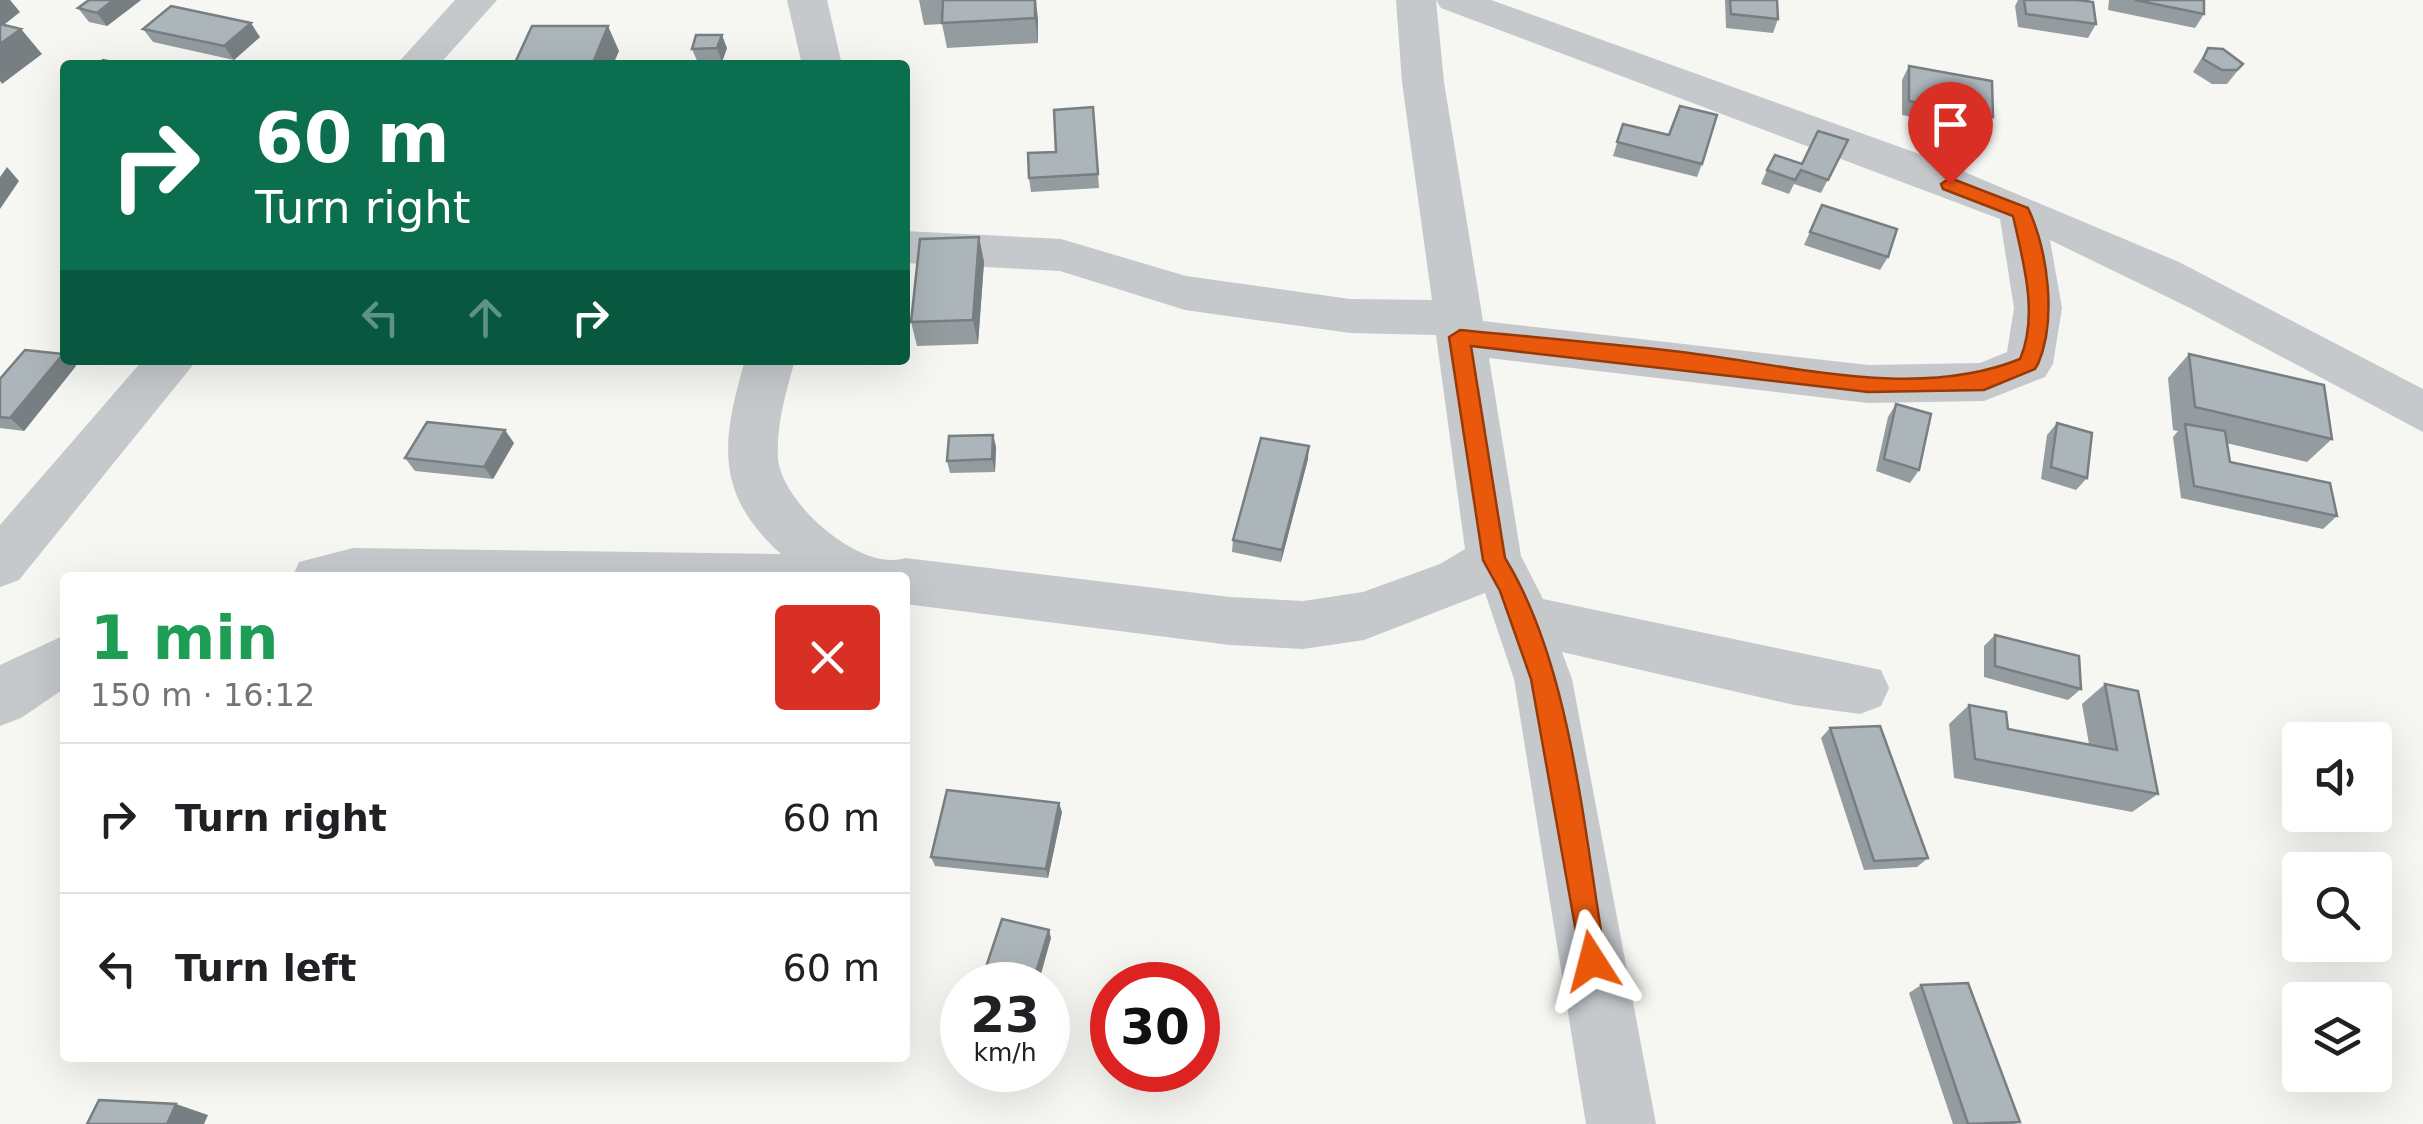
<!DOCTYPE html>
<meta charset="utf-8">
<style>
:root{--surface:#fff;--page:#f6f6f6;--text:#202124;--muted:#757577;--line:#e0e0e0}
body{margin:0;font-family:"DejaVu Sans",sans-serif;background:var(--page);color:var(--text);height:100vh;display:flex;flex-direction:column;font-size:38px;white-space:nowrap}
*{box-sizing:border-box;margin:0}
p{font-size:32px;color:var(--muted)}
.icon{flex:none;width:55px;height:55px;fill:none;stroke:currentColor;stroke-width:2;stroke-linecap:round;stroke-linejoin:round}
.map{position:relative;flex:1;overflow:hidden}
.sheet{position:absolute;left:60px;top:572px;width:850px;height:490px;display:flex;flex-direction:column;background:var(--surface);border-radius:10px;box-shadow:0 10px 40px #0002}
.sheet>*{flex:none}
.hud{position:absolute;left:60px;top:60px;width:850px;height:305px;border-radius:10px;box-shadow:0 10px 40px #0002;background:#0b6e4f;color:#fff;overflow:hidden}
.tools{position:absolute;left:2282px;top:722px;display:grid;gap:20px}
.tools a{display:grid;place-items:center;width:110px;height:110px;border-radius:10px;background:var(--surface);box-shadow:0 10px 40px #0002;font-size:50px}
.speed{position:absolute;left:940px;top:962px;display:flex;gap:20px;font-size:50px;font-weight:700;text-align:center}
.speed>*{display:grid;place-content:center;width:130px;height:130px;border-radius:50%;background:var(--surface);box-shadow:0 10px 40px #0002;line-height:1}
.speed small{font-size:25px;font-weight:400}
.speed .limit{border:15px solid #d22;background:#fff;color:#111}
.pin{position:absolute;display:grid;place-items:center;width:85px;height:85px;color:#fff;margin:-102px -42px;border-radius:50% 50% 50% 0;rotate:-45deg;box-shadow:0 0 10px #0007}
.pin .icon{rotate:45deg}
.me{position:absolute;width:110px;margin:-55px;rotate:351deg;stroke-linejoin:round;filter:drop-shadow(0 0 8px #0008)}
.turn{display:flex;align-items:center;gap:35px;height:210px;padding:0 30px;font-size:45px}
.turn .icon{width:130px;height:130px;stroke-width:2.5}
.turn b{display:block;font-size:70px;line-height:85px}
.lanes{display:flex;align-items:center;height:95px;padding:0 30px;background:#0003;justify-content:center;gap:50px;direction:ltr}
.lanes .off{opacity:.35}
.round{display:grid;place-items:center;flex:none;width:105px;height:105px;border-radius:10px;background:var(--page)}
.summary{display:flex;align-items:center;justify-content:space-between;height:170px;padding:0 30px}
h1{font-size:60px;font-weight:700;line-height:75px;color:#1e9e55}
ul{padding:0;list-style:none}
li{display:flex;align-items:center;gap:30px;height:150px;padding:0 30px;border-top:2px solid var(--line)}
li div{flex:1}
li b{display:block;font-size:38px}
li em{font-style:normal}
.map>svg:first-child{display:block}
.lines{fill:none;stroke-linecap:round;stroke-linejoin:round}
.street{fill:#c5c9cc;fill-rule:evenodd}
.wall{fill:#949ca0}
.shaded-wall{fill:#787f82}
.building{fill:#acb5ba;stroke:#787f82;stroke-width:2.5}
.route{fill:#ea580c;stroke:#983908;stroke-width:2.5}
</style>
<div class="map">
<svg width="2423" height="1124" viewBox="0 0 2423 1124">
<rect width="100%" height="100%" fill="#f6f6f2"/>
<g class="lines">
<g class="street">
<polygon points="455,0 497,0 439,65 396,65"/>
<polygon points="787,0 827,0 842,65 802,65"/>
<path d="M1396,0H1491L1936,160L2179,262L2423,389V432L2190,308L2050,240L2062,308L2053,364L2045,377L1984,401L1868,403L1489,358L1521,556L1543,599L1881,670L1889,688L1881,706L1860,714L1794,705L1562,652L1572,679L1656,1124H1586L1514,679L1485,593L1364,640L1303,649L1230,645L905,604V578H292L299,562L353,548L781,554C713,493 722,440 745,360H795C786,392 776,425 778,459C782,504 862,573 905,558L1230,597L1303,601L1363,592L1440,564L1465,549L1436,335L1350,333L1185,310L1060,271L905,263V231L1061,239L1186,276L1350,299L1432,300L1402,82ZM1436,0L1441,8L2000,219L2014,308L2007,352L1980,363L1868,365L1483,321L1444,82Z"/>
<polygon points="143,360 197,360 19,580 0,587 0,525"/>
<polygon points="65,635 65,688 21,718 0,726 0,665"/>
</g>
</g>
<g class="wall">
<polygon points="89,0 141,0 107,26 89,22 78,8"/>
<polygon points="919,0 1036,0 1038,19 1038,43 947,48 942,24 924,25"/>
<polygon points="1725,0 1777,0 1778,19 1773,33 1726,28"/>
<polygon points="2018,0 2089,0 2088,2 2096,24 2088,38 2018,27 2015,6"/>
<polygon points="2109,0 2204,0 2204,14 2195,28 2108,10"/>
<polygon points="143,29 260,37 234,60 153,42"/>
<polygon points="727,48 722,62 698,63 692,49"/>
<polygon points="2208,48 2243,64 2227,84 2212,84 2193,72"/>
<polygon points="1909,66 1993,117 1985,131 1902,115 1902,80"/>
<polygon points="1093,107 1099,188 1031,192 1029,178 1056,152"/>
<polygon points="1623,124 1669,135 1702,164 1697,177 1613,156"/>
<polygon points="1848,140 1821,193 1794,184 1789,194 1761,184 1767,170 1802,164"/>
<polygon points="1822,205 1888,257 1880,270 1804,245"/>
<polygon points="979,237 984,262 978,344 917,346 911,322"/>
<polygon points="2189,354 2332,439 2307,462 2226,443 2230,462 2337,516 2323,529 2181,498 2173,437 2178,431 2173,430 2168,378"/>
<polygon points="65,356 76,366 24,431 0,428 0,379"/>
<polygon points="1896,404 1919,470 1910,483 1876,471 1888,417"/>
<polygon points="2057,423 2087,478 2076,490 2041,479 2047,435"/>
<polygon points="993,435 996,447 995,472 950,473 947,461"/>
<polygon points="514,443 493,479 415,471 405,458"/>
<polygon points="1308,459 1281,562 1232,552 1233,540"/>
<polygon points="1995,635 2081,689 2068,700 1984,677 1984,646"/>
<polygon points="2105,684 2158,794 2132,812 1954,778 1949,724 1969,705 2008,729 2089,744 2082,704"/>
<polygon points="1830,728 1928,858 1917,867 1864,870 1821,738"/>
<polygon points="1062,812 1048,878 935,866 931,857"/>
<polygon points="1921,985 2020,1122 2014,1124 1953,1124 1909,993"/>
</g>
<g class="shaded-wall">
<polygon points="0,0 10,0 20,12 0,28"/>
<polygon points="113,0 141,0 107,26 97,13"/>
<polygon points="1035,0 1038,19 1038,43 1035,18"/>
<polygon points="251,23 260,37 234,60 224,46"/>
<polygon points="608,26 619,51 613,65 592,65"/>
<polygon points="21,29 42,54 2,84 0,81 0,44"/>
<polygon points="722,35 727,48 722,62 717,48"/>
<polygon points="7,167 19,181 0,209 0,177"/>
<polygon points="979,237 984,262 978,344 973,320"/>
<polygon points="63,354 65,356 65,360 70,360 76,366 24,431 10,418"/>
<polygon points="505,430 514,443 493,479 484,467"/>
<polygon points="993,435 996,447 995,472 992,459"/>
<polygon points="1309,446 1308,459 1281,562 1282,550"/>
<polygon points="1059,803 1062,812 1048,878 1046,869"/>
<polygon points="1049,930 1051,938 1038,985 1032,985"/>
<polygon points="176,1104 208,1115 204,1124 167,1124"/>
</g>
<g class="building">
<polygon points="89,0 113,0 97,13 78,8"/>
<polygon points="943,0 1035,0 1035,18 942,23"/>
<polygon points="1730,0 1777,0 1778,19 1731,14"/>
<polygon points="2024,0 2077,0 2093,2 2096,24 2026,14"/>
<polygon points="2135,0 2204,0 2204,14"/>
<polygon points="171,6 251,23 224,46 143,29"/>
<polygon points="0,24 21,29 0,44"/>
<polygon points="532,26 608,26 592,65 514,65"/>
<polygon points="696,35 722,35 717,48 692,49"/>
<polygon points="2208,48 2223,49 2243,64 2237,70 2222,70 2203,59"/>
<polygon points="103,60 125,65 98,65"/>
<polygon points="1909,66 1992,81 1993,117 1909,101"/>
<polygon points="1680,106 1717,115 1702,164 1617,142 1623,124 1669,135"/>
<polygon points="1093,107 1098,174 1029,178 1028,153 1056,152 1054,110"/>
<polygon points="1818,131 1848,140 1828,180 1801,170 1795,180 1767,170 1775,155 1802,164"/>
<polygon points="1822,205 1897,229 1888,257 1810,232"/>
<polygon points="979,237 973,320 911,322 920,239"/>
<polygon points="25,350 63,354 10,418 0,417 0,379"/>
<polygon points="2189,354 2324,385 2332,439 2195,407"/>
<polygon points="1896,404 1931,414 1919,470 1884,459"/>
<polygon points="427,422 505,430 484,467 405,458"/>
<polygon points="2057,423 2092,433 2087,478 2051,467"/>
<polygon points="2185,424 2225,431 2230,462 2330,483 2337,516 2194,486"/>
<polygon points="993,435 992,459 947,461 949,436"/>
<polygon points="1261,438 1309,446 1282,550 1233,540"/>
<polygon points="1995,635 2079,656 2081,689 1995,666"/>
<polygon points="2105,684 2138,691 2158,794 1975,759 1969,705 2006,712 2008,729 2117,750"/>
<polygon points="1880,726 1928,858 1874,861 1830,728"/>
<polygon points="947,790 1059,803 1046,869 931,857"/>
<polygon points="1002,919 1049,930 1032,985 980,985"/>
<polygon points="1968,983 2020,1122 1968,1124 1921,985"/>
<polygon points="99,1100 176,1104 167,1124 87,1124"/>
</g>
<path class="route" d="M1950,178L2028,208C2048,251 2057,320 2038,364L2035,369L1984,390L1868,392L1471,346L1505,558C1572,667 1584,835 1606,961L1602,971L1592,975L1583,971L1531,679L1500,591L1483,560L1449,337L1460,330C1531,337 1602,343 1673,351C1783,363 1914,402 2020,359C2039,315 2023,261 2013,216L1943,189L1941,184Z"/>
</svg>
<div class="tools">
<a><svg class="icon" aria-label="sound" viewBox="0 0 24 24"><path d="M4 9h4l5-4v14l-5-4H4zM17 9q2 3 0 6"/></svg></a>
<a><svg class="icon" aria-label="search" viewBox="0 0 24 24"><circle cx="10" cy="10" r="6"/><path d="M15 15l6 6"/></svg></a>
<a><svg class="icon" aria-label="layers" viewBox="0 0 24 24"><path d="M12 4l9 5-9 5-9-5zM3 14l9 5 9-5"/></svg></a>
</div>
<div class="speed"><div>23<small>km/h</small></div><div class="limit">30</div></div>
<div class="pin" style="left:1950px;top:184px;background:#d93025"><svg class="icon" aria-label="arrive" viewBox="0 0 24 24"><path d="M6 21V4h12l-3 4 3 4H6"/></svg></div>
<svg class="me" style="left:1592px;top:961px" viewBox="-20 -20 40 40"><path d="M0-17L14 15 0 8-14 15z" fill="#ea580c" stroke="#fff" stroke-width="4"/></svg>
<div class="hud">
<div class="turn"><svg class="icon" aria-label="right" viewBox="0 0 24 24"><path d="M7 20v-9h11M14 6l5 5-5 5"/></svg><div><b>60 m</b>Turn right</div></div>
<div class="lanes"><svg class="icon off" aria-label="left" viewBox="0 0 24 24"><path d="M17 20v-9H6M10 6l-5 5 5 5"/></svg><svg class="icon off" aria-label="ahead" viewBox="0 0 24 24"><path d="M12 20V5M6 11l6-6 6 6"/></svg><svg class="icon" aria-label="right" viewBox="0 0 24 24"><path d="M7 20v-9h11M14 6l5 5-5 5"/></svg></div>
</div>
<section class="sheet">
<div class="summary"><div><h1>1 min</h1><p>150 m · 16:12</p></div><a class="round" style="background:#d93025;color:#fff"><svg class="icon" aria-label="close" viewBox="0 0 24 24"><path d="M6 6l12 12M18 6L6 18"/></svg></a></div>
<ul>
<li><svg class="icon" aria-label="right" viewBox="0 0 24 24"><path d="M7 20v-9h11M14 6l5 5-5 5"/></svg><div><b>Turn right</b></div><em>60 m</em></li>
<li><svg class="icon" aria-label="left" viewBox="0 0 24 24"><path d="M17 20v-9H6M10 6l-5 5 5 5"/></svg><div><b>Turn left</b></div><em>60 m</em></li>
</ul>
</section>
</div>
